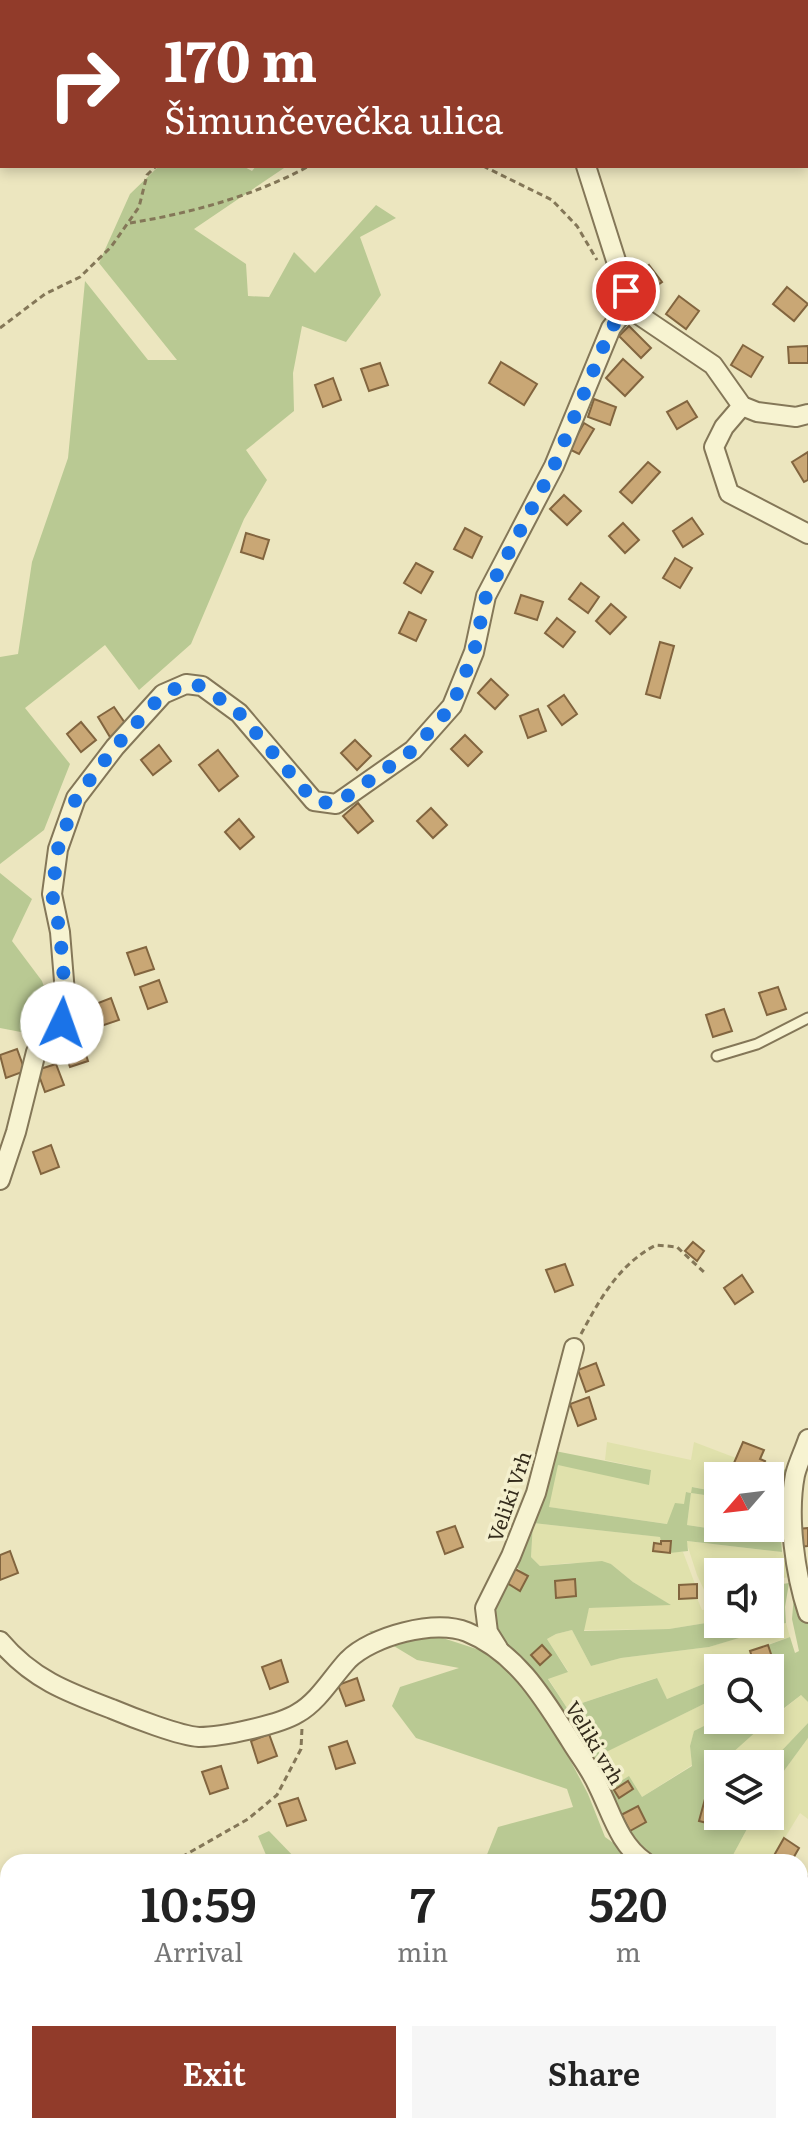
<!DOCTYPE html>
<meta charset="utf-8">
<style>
:root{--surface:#fff;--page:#f6f6f6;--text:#222;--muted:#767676;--accent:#913b2a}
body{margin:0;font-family:Literata,serif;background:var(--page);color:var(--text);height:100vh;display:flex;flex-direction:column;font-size:30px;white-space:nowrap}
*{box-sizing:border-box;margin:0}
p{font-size:26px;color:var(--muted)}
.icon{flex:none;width:44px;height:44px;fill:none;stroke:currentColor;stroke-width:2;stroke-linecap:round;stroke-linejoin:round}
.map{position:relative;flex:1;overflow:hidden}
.drawer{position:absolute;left:0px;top:1854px;width:808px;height:280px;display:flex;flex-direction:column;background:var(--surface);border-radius:24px 24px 0 0;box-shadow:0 4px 12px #0003}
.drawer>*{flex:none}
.top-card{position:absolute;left:0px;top:0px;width:808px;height:168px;box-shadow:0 4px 12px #0003;background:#913b2a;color:#fff;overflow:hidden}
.needle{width:52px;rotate:242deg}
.fabs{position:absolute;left:704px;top:1462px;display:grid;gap:16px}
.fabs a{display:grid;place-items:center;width:80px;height:80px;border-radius:0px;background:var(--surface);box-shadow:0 4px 12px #0003;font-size:40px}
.pin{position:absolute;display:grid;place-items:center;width:68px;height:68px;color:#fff;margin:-34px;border:4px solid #fff;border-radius:50%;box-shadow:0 2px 8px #0007}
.me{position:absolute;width:88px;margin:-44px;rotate:3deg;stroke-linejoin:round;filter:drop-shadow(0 0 6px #0008)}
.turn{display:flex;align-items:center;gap:28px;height:168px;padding:0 32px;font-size:36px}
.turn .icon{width:104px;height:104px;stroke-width:2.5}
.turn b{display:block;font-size:56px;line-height:68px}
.eta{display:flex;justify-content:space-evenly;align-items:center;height:136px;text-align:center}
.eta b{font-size:48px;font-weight:600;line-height:56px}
.button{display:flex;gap:16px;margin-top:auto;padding:16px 32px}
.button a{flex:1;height:92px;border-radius:0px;background:var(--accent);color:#fff;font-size:32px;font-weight:600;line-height:92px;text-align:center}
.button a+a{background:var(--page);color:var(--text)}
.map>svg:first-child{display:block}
.farmland{fill:#e0e1ac}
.green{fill:#b9c993}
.building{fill:#c9a775;stroke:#82653f;stroke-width:2}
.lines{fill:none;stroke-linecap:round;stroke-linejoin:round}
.lane-casing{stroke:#847758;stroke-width:13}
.street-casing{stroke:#847758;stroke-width:22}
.path{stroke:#847758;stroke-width:3;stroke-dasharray:6 4;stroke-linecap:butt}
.lane{stroke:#f7f3d1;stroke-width:9}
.street{stroke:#f7f3d1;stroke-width:18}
.route{stroke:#1a73e8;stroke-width:14;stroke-dasharray:0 25.2}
.labels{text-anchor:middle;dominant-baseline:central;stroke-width:7;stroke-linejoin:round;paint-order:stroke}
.street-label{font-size:20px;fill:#342c1c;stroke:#f4f0ce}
</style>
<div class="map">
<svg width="808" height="2134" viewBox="0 0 808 2134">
<rect width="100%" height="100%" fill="#ece6bf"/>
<g class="farmland">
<polygon points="607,1442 691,1460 694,1442 736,1458 735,1463 740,1466 737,1476 718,1476 718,1492 693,1487 691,1493 718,1497 718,1528 770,1528 770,1506 774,1507 775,1520 779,1521 781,1539 687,1525 691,1493 687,1492 685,1505 668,1524 548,1507 557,1465 651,1470 605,1460"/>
<polygon points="533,1523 661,1537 661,1544 654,1543 654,1551 683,1552 695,1584 679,1585 679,1598 697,1598 702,1610 718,1608 718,1621 669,1629 583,1630 589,1608 669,1604 633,1582 611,1564 570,1563 540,1566 531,1557"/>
<polygon points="686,1541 782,1552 790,1577 770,1580 770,1572 718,1572 718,1601 712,1600 707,1596 697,1575"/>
<polygon points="786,1623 790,1637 750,1651 754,1663 741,1668 718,1668 718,1678 667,1699 656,1678 567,1708 548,1678 568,1671 547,1639 556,1634 572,1630 591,1666 621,1658 709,1647"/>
<polygon points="801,1695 808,1702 808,1723 769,1764 728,1764 731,1754 743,1742"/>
<polygon points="718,1697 718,1719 694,1732 690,1746 692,1765 642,1797 616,1785 595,1757"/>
<polygon points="808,1738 808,1819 800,1813 770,1862 746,1862 733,1855 754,1816 770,1816 770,1790"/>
</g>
<g class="green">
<polygon points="159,166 243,166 252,171 256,166 287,166 194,229 246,264 248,296 269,297 294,252 315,273 376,205 396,218 360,237 381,295 346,342 302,326 293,373 294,411 246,450 267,480 244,519 191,644 139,690 105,645 25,708 70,764 44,830 0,864 0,657 18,654 32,562 68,458 85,281 148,360 177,360 99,263 130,194"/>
<polygon points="0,873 32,899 12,941 42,981 48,998 26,1033 0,1028"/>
<path d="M555,1451L651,1470L649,1485L558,1465L549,1507L667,1524L675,1503L684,1504L686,1492L691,1493L692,1487L718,1492V1497L691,1493L687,1525L781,1539L782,1552L687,1541L688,1551L670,1553V1541H661L660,1537L533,1523L531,1557L540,1566L602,1561L611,1564L633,1582L671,1605L589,1608L584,1631L669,1629L718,1621V1624H764L766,1630L709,1647L621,1658L591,1666L572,1630L556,1634L547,1639L568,1672L548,1679L567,1708L657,1678L667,1699L718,1678V1697L596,1757L616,1784L629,1776L642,1797L692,1766L690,1746L694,1731L718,1719L769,1720L731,1754L727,1764H718L717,1802L705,1799L699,1821L711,1824L713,1815L725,1822L729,1816H754L733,1855L746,1862H651L626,1834L646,1822L638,1806L621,1815L617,1810L503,1646C493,1618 490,1610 507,1583L520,1591L528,1577L514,1565Z"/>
<polygon points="765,1461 788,1471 779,1521 775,1520 774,1507 770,1506 770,1476 737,1476 740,1466 760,1473"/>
<polygon points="795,1582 808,1621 808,1702 801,1695 770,1719 770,1691 775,1688 770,1680 770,1668 741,1668 772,1657 768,1645 790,1637 795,1653 799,1651 792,1619"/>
<polygon points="789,1583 785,1607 786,1623 777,1625 770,1608 770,1586"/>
<polygon points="415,1629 492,1654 522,1682 558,1737 588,1794 605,1837 640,1862 484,1862 498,1827 573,1807 567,1789 416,1738 392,1706 400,1687 459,1668 417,1660 369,1631"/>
<polygon points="808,1723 808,1738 770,1790 769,1764"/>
<polygon points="269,1831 299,1862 269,1862 258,1836"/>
<polygon points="800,1964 808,1964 808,2134 772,2134 755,2126 800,2126"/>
<polygon points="8,2012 8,2126 359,2126 370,2127 372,2134 0,2134 0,2014"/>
<polygon points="409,2126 747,2126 751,2134 413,2134"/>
</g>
<g class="building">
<polygon points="649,265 662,282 641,297 628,280"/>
<polygon points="787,287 808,304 794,321 773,304"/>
<polygon points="679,296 699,311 686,329 666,314"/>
<polygon points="629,326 651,348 641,358 619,336"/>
<polygon points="743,345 763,357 751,377 731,365"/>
<polygon points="808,346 808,363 789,363 788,347"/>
<polygon points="623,359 643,377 625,396 606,378"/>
<polygon points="501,362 537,384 524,405 489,383"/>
<polygon points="380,363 388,385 369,391 361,369"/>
<polygon points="333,378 341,400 323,407 315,385"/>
<polygon points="594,399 616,407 610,425 588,417"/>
<polygon points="687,401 697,417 677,429 667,412"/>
<polygon points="584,423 594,429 579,454 569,449"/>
<polygon points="808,452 808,480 804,482 792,462"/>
<polygon points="648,462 660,472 632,503 620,492"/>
<polygon points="564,495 581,511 567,525 550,509"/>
<polygon points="692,518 703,534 683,547 673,531"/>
<polygon points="623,523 639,540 625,553 609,536"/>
<polygon points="465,528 482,537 472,558 454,549"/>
<polygon points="246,533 269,540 263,559 241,552"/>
<polygon points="675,558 692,568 680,588 663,578"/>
<polygon points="416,563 433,572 421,593 404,583"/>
<polygon points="581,583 599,597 588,613 569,599"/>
<polygon points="521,595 543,602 537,620 515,613"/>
<polygon points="611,604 626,617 610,634 596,621"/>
<polygon points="409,612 426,620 416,641 399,633"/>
<polygon points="557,618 575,632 563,647 545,633"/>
<polygon points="660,642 674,646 660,698 646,694"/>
<polygon points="491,679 508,695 495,709 478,693"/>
<polygon points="564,695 577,714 562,725 548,706"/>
<polygon points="114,707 127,726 110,737 98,717"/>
<polygon points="538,709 546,731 528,738 520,716"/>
<polygon points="81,722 96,740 81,752 67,734"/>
<polygon points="465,735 482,752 468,766 451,749"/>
<polygon points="355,740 371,756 357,770 341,753"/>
<polygon points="159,745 171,761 153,775 141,760"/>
<polygon points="218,750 238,776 219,791 199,765"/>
<polygon points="358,803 373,821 358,833 343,816"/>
<polygon points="431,808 447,825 433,838 417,821"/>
<polygon points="239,819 254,837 240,849 225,832"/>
<polygon points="146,947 154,969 135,975 127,953"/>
<polygon points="159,980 167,1002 148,1009 140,987"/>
<polygon points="778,987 786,1009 767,1015 759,993"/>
<polygon points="111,998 119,1020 101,1026 93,1005"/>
<polygon points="724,1009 732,1031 713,1037 706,1015"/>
<polygon points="81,1039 88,1061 70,1067 62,1045"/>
<polygon points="17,1049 25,1071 6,1078 0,1055"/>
<polygon points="56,1064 64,1085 45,1092 37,1070"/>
<polygon points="51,1145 59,1167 41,1174 33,1152"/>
<polygon points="693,1242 704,1251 697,1261 685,1251"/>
<polygon points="565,1264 573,1285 555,1292 546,1270"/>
<polygon points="742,1275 753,1292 735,1304 724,1288"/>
<polygon points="596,1363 604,1385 586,1392 578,1370"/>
<polygon points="589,1397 596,1419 578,1426 570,1404"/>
<polygon points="743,1442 764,1450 760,1459 765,1461 760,1473 734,1463"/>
<polygon points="455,1526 463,1547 445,1554 437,1532"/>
<polygon points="808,1528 808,1546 800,1547 798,1529"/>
<polygon points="661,1541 671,1541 670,1553 653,1551 654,1543 661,1544"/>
<polygon points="10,1551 18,1573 0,1580 0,1555"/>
<polygon points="515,1569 528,1576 520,1591 507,1583"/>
<polygon points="575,1579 576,1596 556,1598 555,1581"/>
<polygon points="697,1584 697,1598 679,1599 679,1585"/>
<polygon points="542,1645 551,1655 540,1665 531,1655"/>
<polygon points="768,1645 772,1657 754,1663 750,1651"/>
<polygon points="281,1660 288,1682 270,1689 262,1667"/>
<polygon points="357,1678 364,1700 346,1706 338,1685"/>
<polygon points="269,1734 277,1756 258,1763 251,1741"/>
<polygon points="347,1741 355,1763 336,1769 329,1747"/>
<polygon points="221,1766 228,1788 210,1794 202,1772"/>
<polygon points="628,1781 633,1789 619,1798 614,1790"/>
<polygon points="298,1798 306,1820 287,1826 279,1804"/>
<polygon points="705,1799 717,1802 711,1824 699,1821"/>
<polygon points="638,1806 646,1822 630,1831 621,1815"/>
<polygon points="784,1838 799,1848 791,1862 776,1862 772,1859"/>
<polygon points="803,1874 808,1877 808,1886 803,1894 800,1892 800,1878"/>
</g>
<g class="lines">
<defs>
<polyline id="lane" points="717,1056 757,1044 808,1018"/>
<g id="street">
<polyline points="529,0 529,2"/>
<polyline points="775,0 778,2"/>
<polyline points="806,16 808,17"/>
<polyline points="586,166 632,311"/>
<polyline points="742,406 724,427 714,447 729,493 808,534"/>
<polyline points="0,1180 16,1132 36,1052 62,1023 65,993 60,932 52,894 58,849 76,798 115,747 163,694 186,684 202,686 239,713 314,801 336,804 413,750 452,706 474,652 486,596 554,466 611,328 622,314 632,311 639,315 713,365 742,406 757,412 796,417 808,414"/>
<path d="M808,1439C804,1451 798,1463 795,1475C787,1516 795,1574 808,1613"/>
<path d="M0,1641C32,1679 67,1692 112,1709C131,1717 180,1736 199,1737C221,1737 279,1725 298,1713C319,1701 332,1677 348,1660C372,1636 435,1619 467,1632C516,1652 543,1697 570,1740C579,1755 591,1770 598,1786C612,1814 619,1844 645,1862"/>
<polyline points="498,1648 488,1632 485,1608 511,1556 536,1493 574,1348"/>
<polyline points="800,1918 808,1920"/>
</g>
</defs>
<use href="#lane" class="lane-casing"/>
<use href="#street" class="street-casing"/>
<g class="path">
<polyline points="205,2 207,0"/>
<polyline points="483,166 552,200 577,226 597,260"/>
<path d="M130,223C191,213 254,196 309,166"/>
<polyline points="0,328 45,294 80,277 111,247 139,207 147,175 156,166"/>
<path d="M581,1334C600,1299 619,1264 656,1245L677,1247L706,1274"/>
<polyline points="173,1862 248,1819 277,1795 301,1749 302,1728"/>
<polyline points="0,1920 8,1917"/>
</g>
<use href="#lane" class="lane"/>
<use href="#street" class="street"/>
</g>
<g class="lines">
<polyline class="route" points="62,1023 65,993 60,932 52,894 58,849 76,798 115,747 163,694 186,684 202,686 239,713 314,801 336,804 413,750 452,706 474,652 486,596 554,466 611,328 622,314 632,311 626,291"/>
</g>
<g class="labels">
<g class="street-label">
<text transform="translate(508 1496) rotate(-71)">Veliki Vrh</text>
<text transform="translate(596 1742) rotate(59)">Veliki vrh</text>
</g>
</g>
</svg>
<div class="fabs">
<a><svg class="needle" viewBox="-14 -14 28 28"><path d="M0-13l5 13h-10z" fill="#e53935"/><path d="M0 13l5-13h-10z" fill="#767676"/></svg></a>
<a><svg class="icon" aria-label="sound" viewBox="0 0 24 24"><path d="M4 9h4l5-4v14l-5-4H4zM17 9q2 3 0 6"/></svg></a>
<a><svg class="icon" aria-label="search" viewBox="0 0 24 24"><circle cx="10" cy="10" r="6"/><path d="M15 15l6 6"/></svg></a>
<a><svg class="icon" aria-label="layers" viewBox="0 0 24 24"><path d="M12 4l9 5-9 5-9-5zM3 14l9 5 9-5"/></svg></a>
</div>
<div class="pin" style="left:626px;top:291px;background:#d93025"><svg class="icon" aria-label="arrive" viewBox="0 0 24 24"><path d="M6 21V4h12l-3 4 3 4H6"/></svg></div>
<svg class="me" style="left:62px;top:1023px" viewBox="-20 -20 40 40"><circle r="19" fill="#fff"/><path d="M0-13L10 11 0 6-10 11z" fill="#1a73e8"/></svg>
<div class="top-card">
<div class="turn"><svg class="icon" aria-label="right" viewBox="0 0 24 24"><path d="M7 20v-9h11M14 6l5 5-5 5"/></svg><div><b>170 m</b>Šimunčevečka ulica</div></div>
</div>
<section class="drawer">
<div class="eta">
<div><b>10:59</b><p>Arrival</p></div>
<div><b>7</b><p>min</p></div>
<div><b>520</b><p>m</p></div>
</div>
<div class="button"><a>Exit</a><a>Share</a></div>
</section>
</div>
